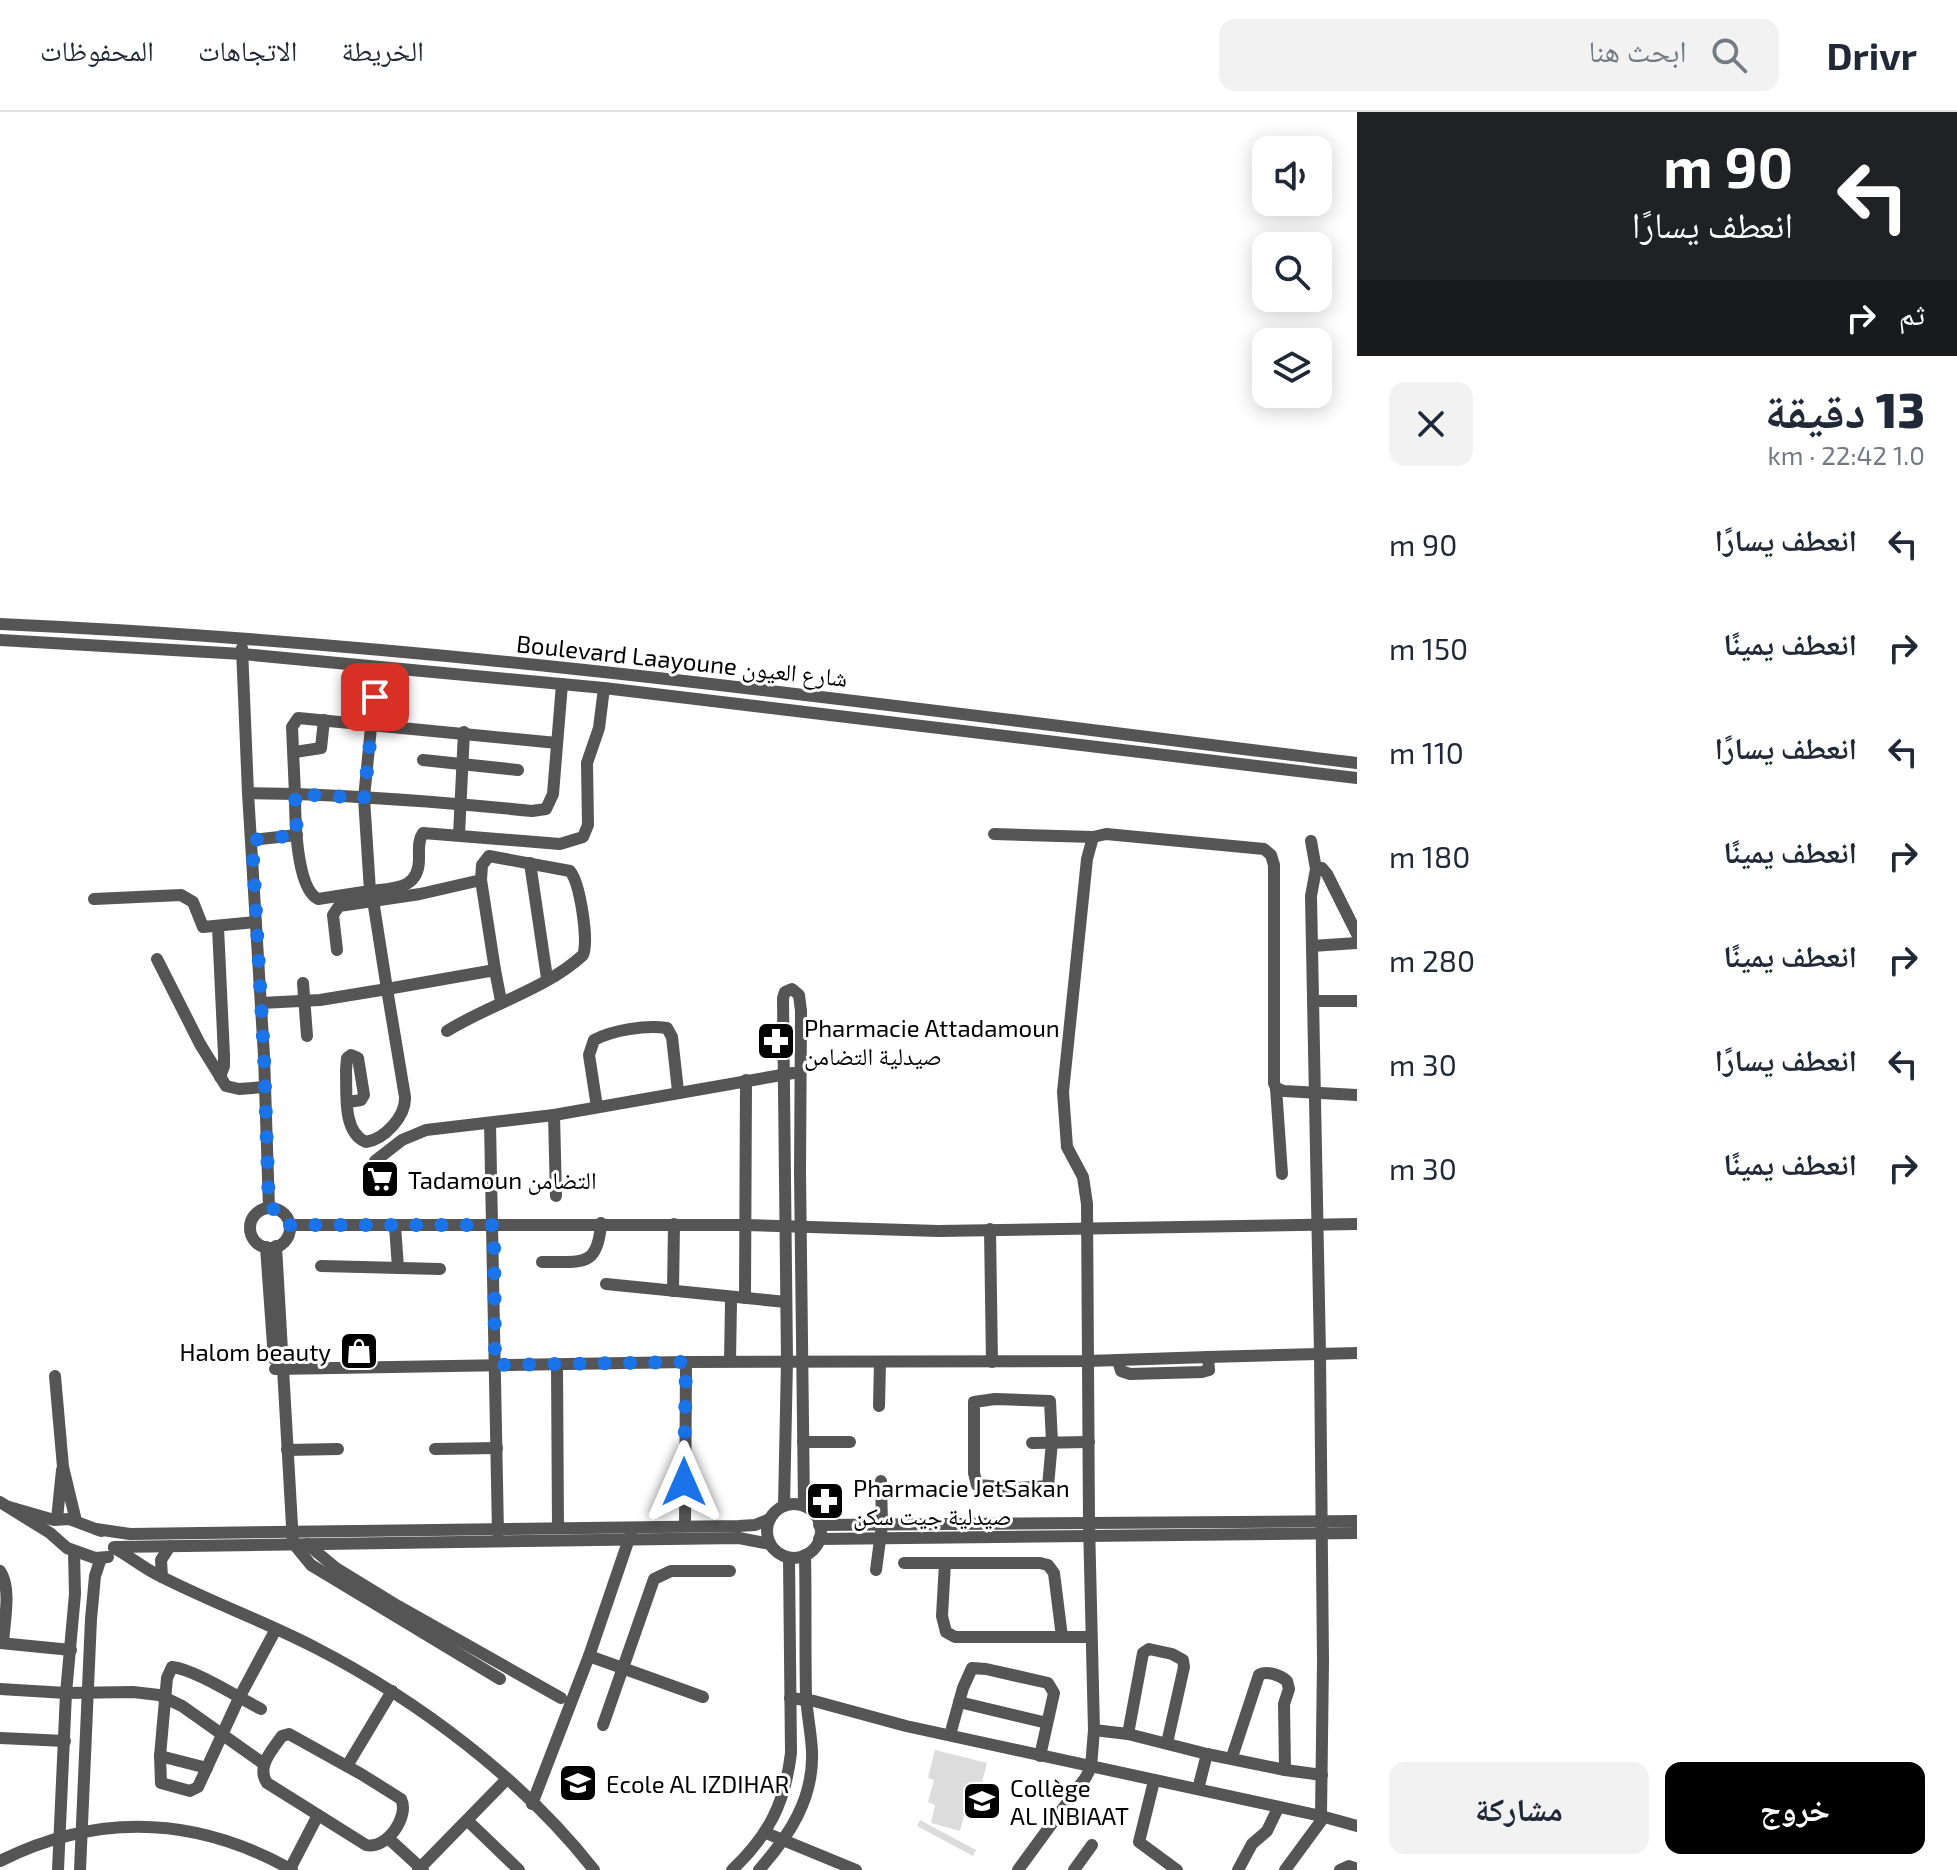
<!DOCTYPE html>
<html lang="ar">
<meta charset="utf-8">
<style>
:root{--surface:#fff;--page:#f2f2f3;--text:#1f2937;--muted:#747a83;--line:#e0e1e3;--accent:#000}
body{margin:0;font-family:"Exo 2","Noto Naskh Arabic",sans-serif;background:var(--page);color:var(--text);direction:rtl;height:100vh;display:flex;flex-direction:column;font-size:30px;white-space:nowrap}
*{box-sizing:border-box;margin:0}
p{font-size:26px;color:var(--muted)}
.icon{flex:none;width:44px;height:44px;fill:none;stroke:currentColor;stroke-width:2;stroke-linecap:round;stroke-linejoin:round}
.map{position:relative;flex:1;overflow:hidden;direction:ltr}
.side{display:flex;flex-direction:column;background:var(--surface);width:600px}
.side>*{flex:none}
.banner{background:#202124;color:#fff;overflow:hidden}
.controls{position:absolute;left:1252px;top:24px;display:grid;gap:16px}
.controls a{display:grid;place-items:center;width:80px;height:80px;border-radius:16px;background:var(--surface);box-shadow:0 4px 20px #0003;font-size:40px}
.pin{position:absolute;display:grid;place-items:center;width:68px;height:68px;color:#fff;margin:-34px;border-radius:16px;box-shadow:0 4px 12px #0006}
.me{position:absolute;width:88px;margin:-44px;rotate:0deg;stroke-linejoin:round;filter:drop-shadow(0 0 6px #0008)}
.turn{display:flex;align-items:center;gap:28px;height:168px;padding:0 32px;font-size:36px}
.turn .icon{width:104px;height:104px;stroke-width:2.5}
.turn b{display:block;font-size:56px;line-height:68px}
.then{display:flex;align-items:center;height:76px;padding:0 32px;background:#0003;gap:16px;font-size:30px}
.round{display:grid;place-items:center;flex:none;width:84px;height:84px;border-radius:16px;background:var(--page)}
.overview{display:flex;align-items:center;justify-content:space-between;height:136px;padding:0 32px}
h1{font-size:48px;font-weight:800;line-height:60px}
.primary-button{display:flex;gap:16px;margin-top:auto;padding:16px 32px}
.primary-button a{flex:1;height:92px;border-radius:16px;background:var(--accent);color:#fff;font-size:32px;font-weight:800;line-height:92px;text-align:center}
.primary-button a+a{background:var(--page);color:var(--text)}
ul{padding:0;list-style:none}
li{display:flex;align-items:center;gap:24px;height:104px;padding:0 32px}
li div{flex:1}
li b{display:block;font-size:30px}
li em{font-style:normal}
header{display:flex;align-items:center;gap:48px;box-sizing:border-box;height:112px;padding:0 40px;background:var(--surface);border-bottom:2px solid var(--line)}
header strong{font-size:38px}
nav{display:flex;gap:44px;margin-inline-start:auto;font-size:28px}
.search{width:560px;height:72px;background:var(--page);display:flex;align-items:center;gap:20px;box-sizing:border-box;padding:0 28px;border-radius:16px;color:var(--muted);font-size:30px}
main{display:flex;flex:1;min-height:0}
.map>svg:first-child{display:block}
.grass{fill:#dcdcdc}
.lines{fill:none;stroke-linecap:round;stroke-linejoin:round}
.minor{stroke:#555;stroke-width:12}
.route{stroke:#1a73e8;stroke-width:14;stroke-dasharray:0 25.2}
.labels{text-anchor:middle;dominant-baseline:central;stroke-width:6;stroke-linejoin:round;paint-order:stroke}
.street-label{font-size:24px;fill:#000;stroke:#fff}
.poi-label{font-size:24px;fill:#000;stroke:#fff;text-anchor:start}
</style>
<header>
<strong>Drivr</strong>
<div class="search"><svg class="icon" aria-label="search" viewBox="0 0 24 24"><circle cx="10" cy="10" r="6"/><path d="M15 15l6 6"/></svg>ابحث هنا</div>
<nav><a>الخريطة</a><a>الاتجاهات</a><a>المحفوظات</a></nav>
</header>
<main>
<section class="side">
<div class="banner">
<div class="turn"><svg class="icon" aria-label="left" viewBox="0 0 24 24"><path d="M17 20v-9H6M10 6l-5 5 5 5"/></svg><div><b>90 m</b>انعطف يسارًا</div></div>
<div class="then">ثم<svg class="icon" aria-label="right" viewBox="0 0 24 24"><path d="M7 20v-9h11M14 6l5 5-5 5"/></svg></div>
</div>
<div class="overview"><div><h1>13 دقيقة</h1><p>1.0 km · 22:42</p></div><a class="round"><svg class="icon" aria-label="close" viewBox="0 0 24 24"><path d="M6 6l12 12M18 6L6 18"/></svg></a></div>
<ul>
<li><svg class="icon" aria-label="left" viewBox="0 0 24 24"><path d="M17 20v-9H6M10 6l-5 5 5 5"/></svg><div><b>انعطف يسارًا</b></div><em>90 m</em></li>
<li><svg class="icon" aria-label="right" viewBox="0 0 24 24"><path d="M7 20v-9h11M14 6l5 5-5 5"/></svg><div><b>انعطف يمينًا</b></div><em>150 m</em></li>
<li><svg class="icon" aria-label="left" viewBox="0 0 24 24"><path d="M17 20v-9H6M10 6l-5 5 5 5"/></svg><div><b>انعطف يسارًا</b></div><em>110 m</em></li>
<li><svg class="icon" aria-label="right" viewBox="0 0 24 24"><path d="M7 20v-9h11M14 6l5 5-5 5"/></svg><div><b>انعطف يمينًا</b></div><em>180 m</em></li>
<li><svg class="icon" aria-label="right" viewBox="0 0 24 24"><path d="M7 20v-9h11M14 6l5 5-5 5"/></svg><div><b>انعطف يمينًا</b></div><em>280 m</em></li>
<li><svg class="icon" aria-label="left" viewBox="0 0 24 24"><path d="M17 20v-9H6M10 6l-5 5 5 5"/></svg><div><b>انعطف يسارًا</b></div><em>30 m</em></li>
<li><svg class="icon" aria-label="right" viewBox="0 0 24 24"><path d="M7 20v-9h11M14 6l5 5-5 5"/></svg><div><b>انعطف يمينًا</b></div><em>30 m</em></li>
</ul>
<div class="primary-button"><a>خروج</a><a>مشاركة</a></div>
</section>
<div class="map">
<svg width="1357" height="1758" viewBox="0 0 1357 1758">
<rect width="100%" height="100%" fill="#fff"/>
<g class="grass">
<polygon points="935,1638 987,1651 980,1679 971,1677 960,1719 931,1711 935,1693 928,1690 934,1668 928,1666"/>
<polygon points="920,1708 976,1738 973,1744 917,1714"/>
</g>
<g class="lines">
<g class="minor">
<path d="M0,512C455,532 906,596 1357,651"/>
<polyline points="0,528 242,542 604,576 1357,666"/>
<polyline points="242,536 248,681 264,944 269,1096"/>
<path d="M377,555L364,686L370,779L318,787C296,776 295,706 295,682C374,685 453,691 532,699L546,697L553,682L562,572"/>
<polyline points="295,640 321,636 324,608"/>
<polyline points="423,648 518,658"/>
<polyline points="248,681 295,682 292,615 298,606 557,631"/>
<polyline points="994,722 1093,725"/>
<polyline points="459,723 464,620"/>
<polyline points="252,728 297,723"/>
<polyline points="1311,729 1316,757 1311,784 1320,1242 1323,1549 1321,1704"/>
<polyline points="530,751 547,866"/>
<polyline points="1316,757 1322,756 1327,762 1357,822"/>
<polyline points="481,768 495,858"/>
<path d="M370,779C396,776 420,777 419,745C419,736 418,728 423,721L560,732L583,725L588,713L587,651L599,616L604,576"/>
<polyline points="94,787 181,783 193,790 203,815 256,810"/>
<polyline points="218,815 224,943 224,954 220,965"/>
<polyline points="1312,834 1357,831"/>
<path d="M337,838L333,803L339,794L420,782L481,768L482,753L489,744L570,759C580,771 589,829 583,843C545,878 490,892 447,919"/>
<polyline points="157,847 200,932 226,974 239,977 265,975"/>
<polyline points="303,871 307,924"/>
<polyline points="1313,889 1357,889"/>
<polyline points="261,891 320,888 387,877 373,788"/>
<polyline points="1276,976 1282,1062"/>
<path d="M348,990L361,988L364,983L358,946L351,943L347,946L346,958C347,981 342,1020 366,1030C385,1027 406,1004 405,985L387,877L495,858L501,889"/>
<path d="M597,995L589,943L594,928C613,918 645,913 667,916L672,925L678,979"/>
<polyline points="554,1003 556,1084"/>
<polyline points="490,1011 498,1421"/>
<polyline points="375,1049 402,1028 426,1018 554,1003 793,961"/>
<circle cx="270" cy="1116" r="20"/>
<polyline points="289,1113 745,1113 938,1119 1357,1112"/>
<polyline points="395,1114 398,1156"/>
<polyline points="990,1117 992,1250"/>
<polyline points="276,1134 293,1431 311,1453 500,1567"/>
<polyline points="266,1135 274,1247"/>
<path d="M542,1150C581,1149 598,1157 601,1111"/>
<polyline points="321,1154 440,1157"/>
<polyline points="606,1172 786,1190"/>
<polyline points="673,1179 674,1112"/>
<polyline points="745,1186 746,968"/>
<polyline points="1208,1245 1357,1241"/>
<polyline points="730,1249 731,1190"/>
<polyline points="557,1252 558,1415"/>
<polyline points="275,1257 686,1250 1088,1249 1208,1245 1209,1258 1202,1260 1130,1262 1121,1259 1118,1248"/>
<polyline points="55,1264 63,1355 76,1409"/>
<polygon points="995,1287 1050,1289 1052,1330 1048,1374 1017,1376 977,1373 974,1361 974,1290"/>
<polyline points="879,1294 880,1250"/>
<polyline points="803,1330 850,1330"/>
<polyline points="1032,1331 1089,1330"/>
<polyline points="435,1337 497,1336"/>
<polyline points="287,1338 338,1337"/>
<polyline points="0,1390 50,1421 67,1436 95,1446 108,1445"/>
<circle cx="794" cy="1419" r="27"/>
<polyline points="784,1394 787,1249 783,886 785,880 792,877 799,883 801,899 800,1060 804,1394"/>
<polyline points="9,1395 54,1408 69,1407 101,1419"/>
<polyline points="57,1407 62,1358"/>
<polyline points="819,1413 1357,1409"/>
<polyline points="685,1414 686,1250"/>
<polyline points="96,1417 130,1422 739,1414 755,1413 770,1407"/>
<polyline points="819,1427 1357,1421"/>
<polyline points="307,1432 336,1456 398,1494 561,1586"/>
<polyline points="114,1435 739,1426 770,1432"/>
<path d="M114,1436C129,1444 141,1454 156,1462C208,1489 264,1509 316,1536C417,1588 523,1667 594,1758"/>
<polyline points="904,1451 1040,1451 1048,1453 1054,1461 1062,1525"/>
<polyline points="945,1451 942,1504 946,1520 955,1525 1091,1525"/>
<polyline points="876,1458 882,1413 881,1369"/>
<path d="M0,1459C12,1476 4,1511 3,1531"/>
<polyline points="162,1465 161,1448 170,1434"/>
<polyline points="0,1531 71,1538"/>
<polyline points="589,1544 703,1585"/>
<polyline points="0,1577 66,1581 133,1580 159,1583 182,1594 264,1652"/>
<polyline points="790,1586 814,1589 906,1614 1321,1704 1357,1714"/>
<polyline points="959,1590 1047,1611"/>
<path d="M261,1597C239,1586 194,1557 172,1555L167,1566L160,1644L161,1671L190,1679L198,1675L239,1586L276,1517"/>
<polyline points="603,1613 654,1467 671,1459 730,1459"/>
<polyline points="1094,1618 1128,1622 1207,1642"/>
<path d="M289,1622L361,1662L401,1687C410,1705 386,1738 366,1733L267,1671C256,1655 272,1638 282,1624Z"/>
<polyline points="1128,1622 1143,1541 1149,1537 1172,1542 1183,1548 1184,1555 1167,1631"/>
<polyline points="950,1623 963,1576 972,1556 986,1557 1048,1571 1054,1581 1040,1644"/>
<polyline points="0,1626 65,1629"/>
<polyline points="160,1644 207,1656"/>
<path d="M1232,1645L1259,1563C1266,1558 1280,1563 1287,1569L1289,1577L1284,1592L1285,1658"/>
<polyline points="347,1654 392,1579"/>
<polyline points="1154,1669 1139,1730 1177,1758"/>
<polyline points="1198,1677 1207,1642 1285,1658 1322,1663"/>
<polyline points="532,1692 589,1544 631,1421"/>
<polyline points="468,1709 519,1758"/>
<polyline points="766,1721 856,1758"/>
<polyline points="388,1726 423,1758"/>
<path d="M0,1749C99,1700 196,1704 292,1758"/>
<polyline points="290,1757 318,1703"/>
<polyline points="58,1758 66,1581 75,1482 74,1440"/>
<polyline points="80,1758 91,1507 95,1464 101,1446"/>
<polyline points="418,1758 506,1668"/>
<path d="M732,1758C769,1723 785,1691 791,1641L789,1446"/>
<path d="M759,1758C789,1724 814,1687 812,1639C811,1620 807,1602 806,1584C805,1537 806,1490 805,1443"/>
<polyline points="1018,1758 1086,1665 1091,1655 1094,1618 1089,1411 1087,1092 1083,1065 1067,1035 1063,980 1087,747 1093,725 1106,722 1264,737 1271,743 1274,753 1274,971 1276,976 1284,979 1357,983"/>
<polyline points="1074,1758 1092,1733"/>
<polyline points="1238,1758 1252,1732 1267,1719 1278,1696"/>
<polyline points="1285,1758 1324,1705"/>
<polyline points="1340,1758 1349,1754 1357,1757"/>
</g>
</g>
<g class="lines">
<polyline class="route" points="375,585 364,686 295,682 297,723 252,728 264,944 269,1096 281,1099 289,1113 494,1113 495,1253 686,1250 684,1370"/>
</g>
<defs>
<symbol id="pharmacy-square" viewBox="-11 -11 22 22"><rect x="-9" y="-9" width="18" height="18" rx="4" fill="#000" stroke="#fff"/><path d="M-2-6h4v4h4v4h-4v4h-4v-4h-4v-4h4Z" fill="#fff"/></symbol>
<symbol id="supermarket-square" viewBox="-11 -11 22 22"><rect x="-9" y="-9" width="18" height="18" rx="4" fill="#000" stroke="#fff"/><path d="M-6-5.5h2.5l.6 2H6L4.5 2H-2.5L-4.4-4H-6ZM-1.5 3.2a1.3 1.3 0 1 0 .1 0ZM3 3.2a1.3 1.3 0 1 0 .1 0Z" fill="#fff"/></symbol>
<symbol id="shop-square" viewBox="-11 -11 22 22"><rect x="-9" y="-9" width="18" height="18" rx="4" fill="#000" stroke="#fff"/><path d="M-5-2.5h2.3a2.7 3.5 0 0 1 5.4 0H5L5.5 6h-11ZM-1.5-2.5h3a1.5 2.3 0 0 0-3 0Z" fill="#fff"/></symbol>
<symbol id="school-square" viewBox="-11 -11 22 22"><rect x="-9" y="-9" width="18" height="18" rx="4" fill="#000" stroke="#fff"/><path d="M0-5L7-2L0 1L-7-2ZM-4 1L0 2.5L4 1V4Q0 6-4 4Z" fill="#fff"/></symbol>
</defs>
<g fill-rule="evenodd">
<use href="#pharmacy-square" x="754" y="907" width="44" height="44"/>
<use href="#supermarket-square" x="358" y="1045" width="44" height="44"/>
<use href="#shop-square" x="337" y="1217" width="44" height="44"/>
<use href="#pharmacy-square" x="803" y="1367" width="44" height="44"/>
<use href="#school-square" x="556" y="1649" width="44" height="44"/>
<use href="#school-square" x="960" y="1667" width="44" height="44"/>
</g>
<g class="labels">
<g class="street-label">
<text transform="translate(682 548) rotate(6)">Boulevard Laayoune شارع العيون</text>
</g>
<g class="poi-label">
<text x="804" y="915">Pharmacie Attadamoun<tspan x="804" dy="28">صيدلية التضامن</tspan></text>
<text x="408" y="1067">Tadamoun التضامن</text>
<text x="331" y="1239" text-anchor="end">Halom beauty</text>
<text x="853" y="1375">Pharmacie JetSakan<tspan x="853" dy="28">صيدلية جيت سكن</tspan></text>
<text x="606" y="1671">Ecole AL IZDIHAR</text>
<text x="1010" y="1675">Collège<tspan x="1010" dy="28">AL INBIAAT</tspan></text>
</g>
</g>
</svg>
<div class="controls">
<a><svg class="icon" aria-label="sound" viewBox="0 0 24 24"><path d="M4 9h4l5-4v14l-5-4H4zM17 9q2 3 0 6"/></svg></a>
<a><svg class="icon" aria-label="search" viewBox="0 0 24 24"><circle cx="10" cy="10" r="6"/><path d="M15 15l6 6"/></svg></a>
<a><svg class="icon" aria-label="layers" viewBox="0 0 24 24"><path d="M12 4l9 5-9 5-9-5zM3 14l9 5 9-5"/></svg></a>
</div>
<div class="pin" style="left:375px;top:585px;background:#d93025"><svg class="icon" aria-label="arrive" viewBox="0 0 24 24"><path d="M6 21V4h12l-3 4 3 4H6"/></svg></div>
<svg class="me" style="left:684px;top:1370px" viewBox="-20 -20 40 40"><path d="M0-17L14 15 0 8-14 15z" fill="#1a73e8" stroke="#fff" stroke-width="4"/></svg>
</div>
</main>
